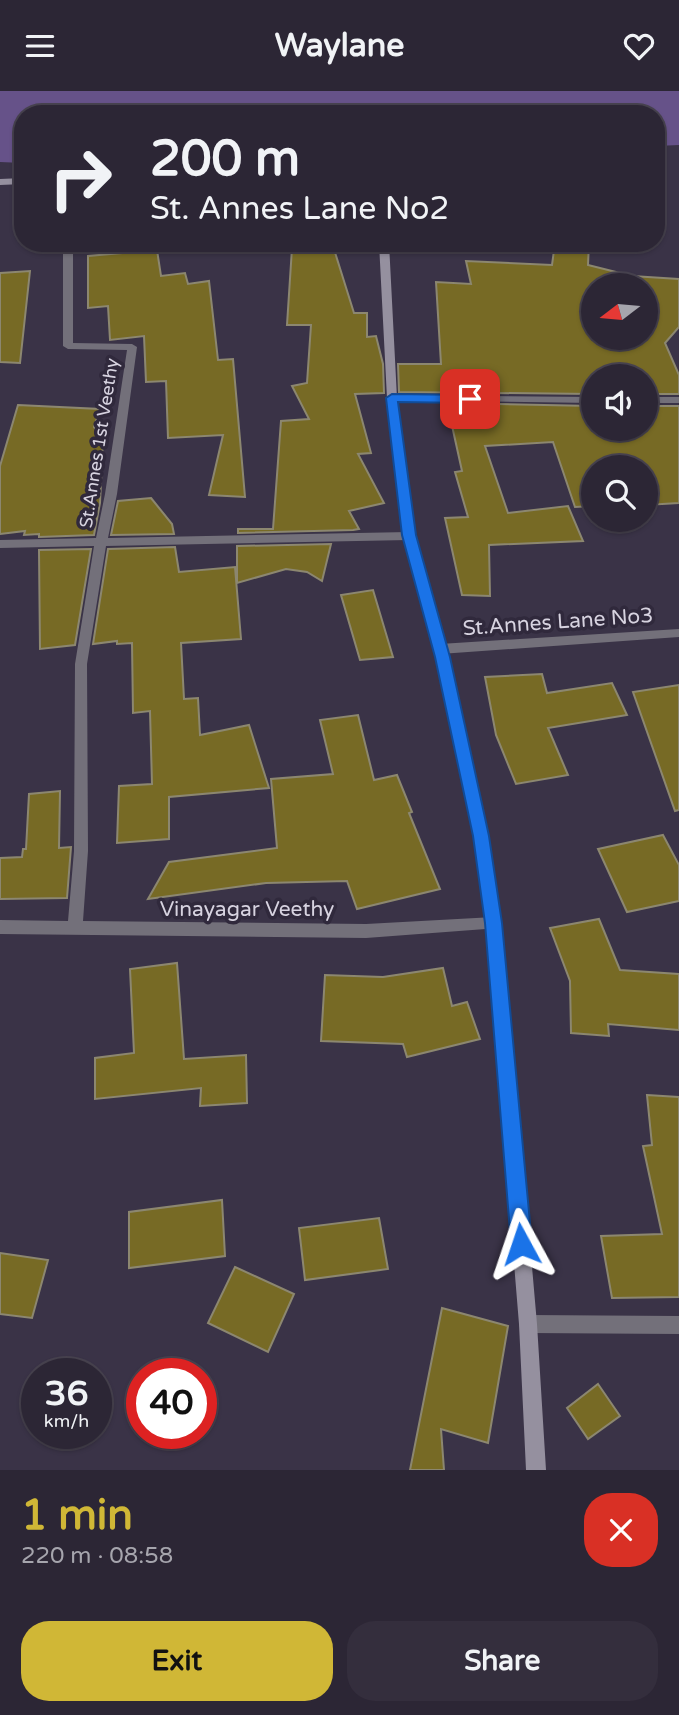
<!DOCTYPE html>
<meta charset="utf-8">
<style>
:root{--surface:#2c2635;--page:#342e3d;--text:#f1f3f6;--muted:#a6a5ad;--line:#484350;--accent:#d0b736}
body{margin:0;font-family:"Varela Round",sans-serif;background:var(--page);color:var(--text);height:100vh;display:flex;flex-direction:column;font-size:26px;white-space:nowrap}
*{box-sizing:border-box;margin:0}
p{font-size:23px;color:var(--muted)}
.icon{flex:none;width:38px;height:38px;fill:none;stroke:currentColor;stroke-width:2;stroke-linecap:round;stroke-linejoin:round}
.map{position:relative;height:1379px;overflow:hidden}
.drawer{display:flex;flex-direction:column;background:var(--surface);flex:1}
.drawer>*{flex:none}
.banner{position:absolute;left:14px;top:14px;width:651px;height:147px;border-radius:28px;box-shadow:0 2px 5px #0004,0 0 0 2px var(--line);background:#2c2635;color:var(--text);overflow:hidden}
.needle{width:46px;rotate:254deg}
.fabs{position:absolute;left:581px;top:182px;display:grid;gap:14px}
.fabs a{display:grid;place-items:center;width:77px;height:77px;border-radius:50%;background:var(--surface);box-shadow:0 2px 5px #0004,0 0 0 2px var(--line);font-size:35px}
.speed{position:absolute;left:21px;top:1267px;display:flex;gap:14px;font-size:35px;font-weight:700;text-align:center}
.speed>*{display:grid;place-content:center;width:91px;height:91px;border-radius:50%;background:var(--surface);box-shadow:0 2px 5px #0004,0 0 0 2px var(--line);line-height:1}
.speed small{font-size:18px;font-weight:400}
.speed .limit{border:10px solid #d22;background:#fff;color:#111}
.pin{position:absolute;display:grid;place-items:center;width:60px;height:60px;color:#fff;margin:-30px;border-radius:14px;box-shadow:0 4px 10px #0006}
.me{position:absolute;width:77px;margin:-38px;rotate:355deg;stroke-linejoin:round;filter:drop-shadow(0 0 5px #0008)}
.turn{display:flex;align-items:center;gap:24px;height:147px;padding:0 21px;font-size:32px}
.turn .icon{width:91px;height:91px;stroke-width:2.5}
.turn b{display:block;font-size:49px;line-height:60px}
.round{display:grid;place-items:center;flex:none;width:74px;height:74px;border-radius:28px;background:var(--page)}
.head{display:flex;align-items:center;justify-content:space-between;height:119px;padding:0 21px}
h1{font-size:42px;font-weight:800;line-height:52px;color:var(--accent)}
.cta{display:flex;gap:14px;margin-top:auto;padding:14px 21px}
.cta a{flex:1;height:80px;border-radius:28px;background:var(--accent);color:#111;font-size:28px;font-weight:800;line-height:80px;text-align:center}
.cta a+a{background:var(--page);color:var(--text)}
header{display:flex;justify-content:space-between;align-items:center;height:91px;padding:0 21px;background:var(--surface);font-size:32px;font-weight:800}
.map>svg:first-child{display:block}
.water{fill:#665289}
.building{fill:#776a25;stroke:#8c8770;stroke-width:2;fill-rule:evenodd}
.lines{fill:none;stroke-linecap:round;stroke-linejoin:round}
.street{fill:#73707a;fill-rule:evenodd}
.secondary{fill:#95909f;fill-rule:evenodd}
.route{fill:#1a73e8;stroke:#114b97;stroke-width:2}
.labels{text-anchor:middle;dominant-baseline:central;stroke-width:7;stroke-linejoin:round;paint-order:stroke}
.far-street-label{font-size:18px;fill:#d7d3e0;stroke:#30293c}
.street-label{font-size:21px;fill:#d7d3e0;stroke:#30293c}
</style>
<header><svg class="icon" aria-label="menu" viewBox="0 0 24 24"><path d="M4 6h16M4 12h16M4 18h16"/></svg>Waylane<svg class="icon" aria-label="heart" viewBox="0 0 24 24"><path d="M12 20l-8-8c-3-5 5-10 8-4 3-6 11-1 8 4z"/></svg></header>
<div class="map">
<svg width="679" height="1379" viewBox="0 0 679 1379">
<rect width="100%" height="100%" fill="#3a3347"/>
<polygon class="water" points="0,0 679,0 679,54 656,55 656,23 23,23 23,72 0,71"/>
<g class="building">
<path d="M555,152H589L588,174L632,185L679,188V236L665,252L679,284V303H646V285H593V303L399,301L398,273H441L436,191L471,193L466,170L552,174ZM593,194H646V247H593Z"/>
<polygon points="333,155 354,222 367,222 367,246 376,245 383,273 384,302 355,303 371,362 358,363 384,412 349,420 359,438 353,439 238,442 238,438 273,438 281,330 309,328 292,295 307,292 311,234 287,234 292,157"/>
<polygon points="157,159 161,185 185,182 188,193 209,190 218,269 233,268 245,406 209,404 223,344 168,347 166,290 146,291 144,245 110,249 108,215 88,217 88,165"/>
<polygon points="30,180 20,272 0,271 0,182"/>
<polygon points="447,312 593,315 593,338 646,338 646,315 679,315 679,412 646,414 646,376 593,376 593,415 575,416 553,351 485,355 508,422 568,415 583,450 489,454 490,505 462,504 445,427 468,426 455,381 462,380"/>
<polygon points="18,314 100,318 94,336 103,348 100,412 94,444 39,446 39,443 24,444 25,440 0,443 0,375"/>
<polygon points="151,407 172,433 174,443 111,444 118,410"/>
<polygon points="331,453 322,490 307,481 286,478 237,492 237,455"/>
<polygon points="175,456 179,481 235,476 241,548 181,552 184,608 198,607 200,644 249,634 269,697 169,706 169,748 117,752 119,695 152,693 150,620 133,622 132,552 117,553 117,550 93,553 108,458"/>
<polygon points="91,458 75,554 40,558 39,459"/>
<polygon points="373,499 393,566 360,569 341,504"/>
<polygon points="542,583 547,602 612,592 627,624 548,637 568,684 516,693 496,644 485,586"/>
<polygon points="679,594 679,719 675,720 633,601"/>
<polygon points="358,624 374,689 397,684 412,721 409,722 440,798 357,818 347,790 266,792 148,808 169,771 277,757 271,688 333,683 320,629"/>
<polygon points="60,700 59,757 71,756 67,807 0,808 0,767 22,766 23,758 26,758 29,703"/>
<polygon points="663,744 679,774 679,810 627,821 598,758"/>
<polygon points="599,828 620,879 679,883 679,939 608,933 609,945 571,942 570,890 550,837"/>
<polygon points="177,872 184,968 246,964 247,1012 200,1015 201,997 95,1008 95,967 134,962 130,878"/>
<polygon points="443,877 452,915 467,911 480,948 407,966 403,953 321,950 325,884 383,886"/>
<polygon points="647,1004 679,1006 679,1206 612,1207 601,1145 662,1143 643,1055 652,1054"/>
<polygon points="222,1109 225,1165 129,1177 129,1121"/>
<polygon points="379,1127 388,1178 305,1189 299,1137"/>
<polygon points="0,1162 48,1169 32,1227 0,1223"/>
<polygon points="235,1176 294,1203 268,1261 208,1232"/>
<polygon points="442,1217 508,1235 488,1352 441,1338 444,1379 410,1379"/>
<polygon points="598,1293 620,1325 588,1348 567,1317"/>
</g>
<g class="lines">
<g class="street">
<polygon points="63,152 73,152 73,252 132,253 137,256 117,403 108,447 409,441 415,445 409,449 106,455 87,573 88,760 83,830 366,833 494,826 499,827 502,832 499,837 366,847 0,843 0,829 68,830 74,760 75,573 94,455 0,457 0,449 96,447 105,403 127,259 68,258 63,255"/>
<polygon points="392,304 593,306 593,312 388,309 387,307"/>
<rect x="646" y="306" width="33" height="6"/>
<polygon points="679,538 679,546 440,563 434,558 440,553"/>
<polygon points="528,1224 679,1225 679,1243 528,1242 521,1240 519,1233 521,1226"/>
</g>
<g class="secondary">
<polygon points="23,87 23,93 0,94 0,88"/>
<polygon points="379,152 389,152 397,307 415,445 448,566 488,745 502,832 537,1233 546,1379 526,1379 519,1233 486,832 474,745 436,566 403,445 387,307"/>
</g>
</g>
<polygon class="route" points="392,303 470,304 476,308 470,312 398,311 416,444 450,566 489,745 502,832 532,1153 529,1160 521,1163 514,1160 511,1153 485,832 473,745 435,566 402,444 386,307"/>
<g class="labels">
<g class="far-street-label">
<text transform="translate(99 352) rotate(-81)">St.Annes 1st Veethy</text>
</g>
<g class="street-label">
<text transform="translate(558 531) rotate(-4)">St.Annes Lane No3</text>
<text x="247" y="818">Vinayagar Veethy</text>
</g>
</g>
</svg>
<div class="fabs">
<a><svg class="needle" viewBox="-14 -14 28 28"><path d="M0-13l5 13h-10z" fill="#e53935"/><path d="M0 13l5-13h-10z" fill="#a6a5ad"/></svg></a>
<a><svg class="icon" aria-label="sound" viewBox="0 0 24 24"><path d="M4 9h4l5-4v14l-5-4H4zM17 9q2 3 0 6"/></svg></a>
<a><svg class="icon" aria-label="search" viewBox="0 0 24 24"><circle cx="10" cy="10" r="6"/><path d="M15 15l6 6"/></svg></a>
</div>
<div class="speed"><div>36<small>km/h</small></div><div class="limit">40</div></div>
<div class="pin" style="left:470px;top:308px;background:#d93025"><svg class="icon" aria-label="arrive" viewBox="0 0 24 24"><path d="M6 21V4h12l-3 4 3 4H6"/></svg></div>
<svg class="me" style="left:521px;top:1153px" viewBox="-20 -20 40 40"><path d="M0-17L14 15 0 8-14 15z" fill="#1a73e8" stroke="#fff" stroke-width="4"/></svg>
<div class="banner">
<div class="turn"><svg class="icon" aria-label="right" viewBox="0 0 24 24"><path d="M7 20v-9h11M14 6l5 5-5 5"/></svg><div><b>200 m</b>St. Annes Lane No2</div></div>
</div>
</div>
<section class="drawer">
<div class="head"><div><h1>1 min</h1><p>220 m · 08:58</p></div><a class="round" style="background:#d93025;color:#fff"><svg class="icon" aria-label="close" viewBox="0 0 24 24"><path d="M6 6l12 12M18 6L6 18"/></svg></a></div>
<div class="cta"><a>Exit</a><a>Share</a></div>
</section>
